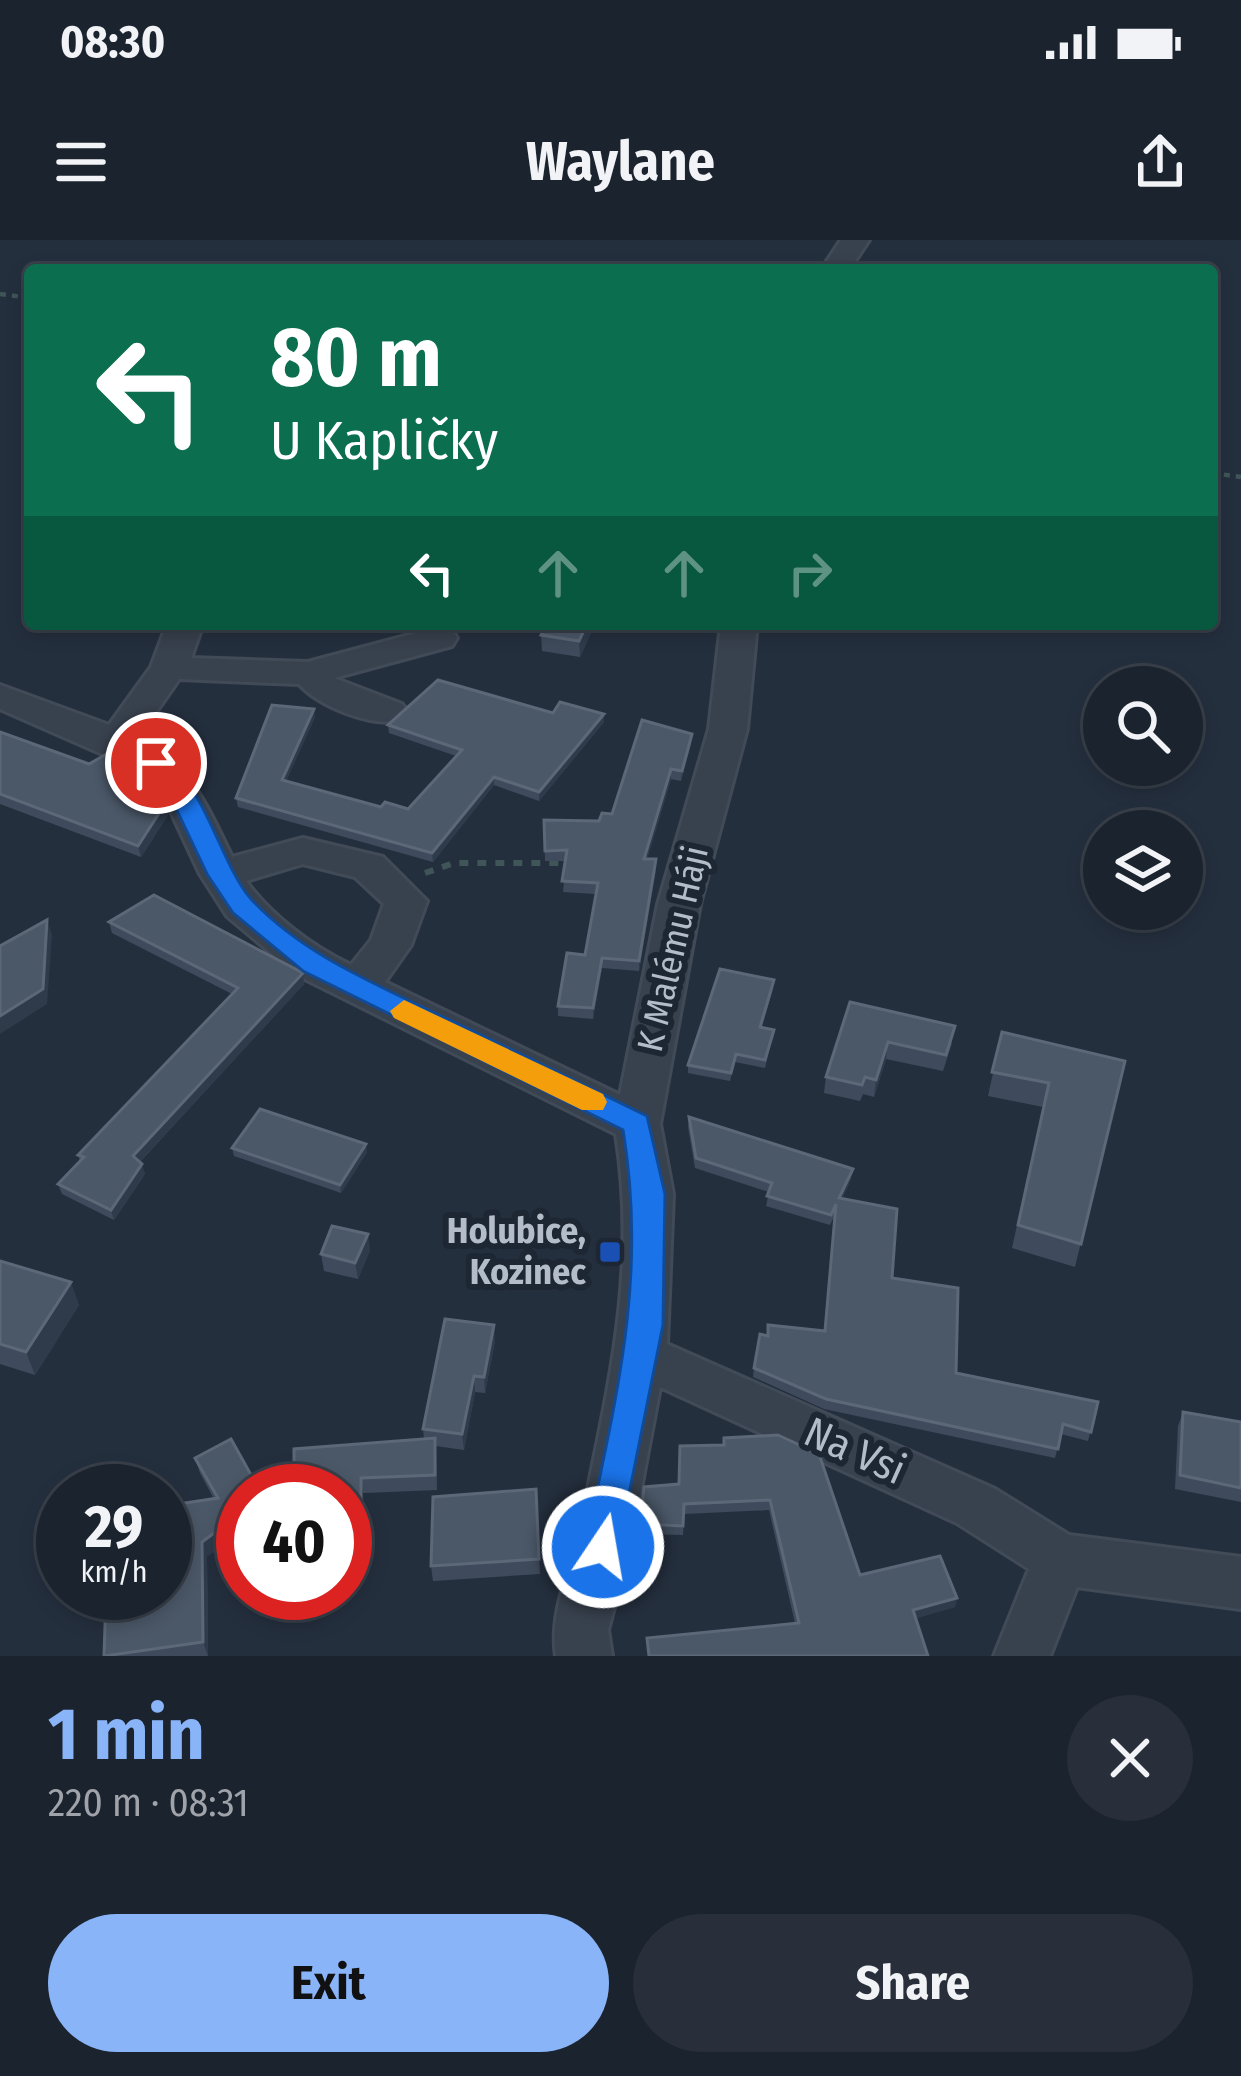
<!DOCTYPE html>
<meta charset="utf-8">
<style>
:root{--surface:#1b232e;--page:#282f3a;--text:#f1f3f6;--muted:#a0a4aa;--line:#39404a;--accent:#8ab4f8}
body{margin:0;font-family:"Fira Sans Condensed",sans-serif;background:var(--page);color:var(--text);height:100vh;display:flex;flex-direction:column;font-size:45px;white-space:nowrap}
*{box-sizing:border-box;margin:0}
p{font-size:39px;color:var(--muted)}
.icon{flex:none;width:66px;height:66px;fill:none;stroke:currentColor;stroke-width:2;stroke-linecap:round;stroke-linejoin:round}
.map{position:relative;height:1416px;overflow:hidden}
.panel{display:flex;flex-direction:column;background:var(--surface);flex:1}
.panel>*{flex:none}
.banner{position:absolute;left:24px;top:24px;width:1194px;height:366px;border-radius:12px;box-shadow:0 6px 18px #0003,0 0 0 3px var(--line);background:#0b6e4f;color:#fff;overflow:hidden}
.controls{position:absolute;left:1083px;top:426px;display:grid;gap:24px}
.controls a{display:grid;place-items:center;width:120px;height:120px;border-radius:50%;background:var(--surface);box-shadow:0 6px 18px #0003,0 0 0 3px var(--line);font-size:60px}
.speed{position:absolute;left:36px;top:1224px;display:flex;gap:24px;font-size:60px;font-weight:700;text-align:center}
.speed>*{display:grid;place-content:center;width:156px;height:156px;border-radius:50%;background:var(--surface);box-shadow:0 6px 18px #0003,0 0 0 3px var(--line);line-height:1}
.speed small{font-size:30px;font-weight:400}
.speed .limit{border:18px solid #d22;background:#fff;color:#111}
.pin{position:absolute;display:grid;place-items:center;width:102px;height:102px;color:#fff;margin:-51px;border:6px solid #fff;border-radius:50%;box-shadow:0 3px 12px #0007}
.me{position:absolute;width:132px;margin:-66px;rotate:12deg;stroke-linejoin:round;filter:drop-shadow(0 0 9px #0008)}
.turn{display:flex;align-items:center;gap:42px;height:252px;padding:0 48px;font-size:54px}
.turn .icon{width:156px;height:156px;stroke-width:2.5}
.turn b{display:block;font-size:84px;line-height:102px}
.lanes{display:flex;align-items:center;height:114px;padding:0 48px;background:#0003;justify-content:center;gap:60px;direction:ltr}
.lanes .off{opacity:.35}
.round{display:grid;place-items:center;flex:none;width:126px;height:126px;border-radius:63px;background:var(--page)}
.summary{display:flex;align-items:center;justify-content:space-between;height:204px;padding:0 48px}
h1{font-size:72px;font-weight:700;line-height:90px;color:var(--accent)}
.cta{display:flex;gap:24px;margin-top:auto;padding:24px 48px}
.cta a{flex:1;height:138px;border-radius:72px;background:var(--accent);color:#111;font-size:48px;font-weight:700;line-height:138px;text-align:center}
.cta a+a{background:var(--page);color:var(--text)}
.status{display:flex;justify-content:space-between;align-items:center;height:84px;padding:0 60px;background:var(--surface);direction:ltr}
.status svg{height:33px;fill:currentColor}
header{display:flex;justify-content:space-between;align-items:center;height:156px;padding:0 48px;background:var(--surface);font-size:54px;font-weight:700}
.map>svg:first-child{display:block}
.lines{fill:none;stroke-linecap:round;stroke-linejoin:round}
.minor-casing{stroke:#414a57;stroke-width:6}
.path-far1{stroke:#3f5557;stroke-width:4.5;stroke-dasharray:6 6;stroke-linecap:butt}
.path{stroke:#3f5557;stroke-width:6;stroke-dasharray:9 9;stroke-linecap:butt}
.minor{fill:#38414e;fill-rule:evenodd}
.wall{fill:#3f4b5c}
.shaded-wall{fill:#2f3b4b}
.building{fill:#4b5868;stroke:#5c6777;stroke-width:3}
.route{fill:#1a73e8;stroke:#114b97;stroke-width:3}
.slow{fill:#f59e0b}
.transit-dot{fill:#1a4fb4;stroke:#1d2633;stroke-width:4.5}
.labels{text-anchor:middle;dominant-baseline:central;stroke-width:12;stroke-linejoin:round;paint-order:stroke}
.street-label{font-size:36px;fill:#b4bcc9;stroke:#1d2633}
.poi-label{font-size:36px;font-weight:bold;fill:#b4bcc9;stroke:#1d2633;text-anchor:end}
.near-street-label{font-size:42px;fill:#b4bcc9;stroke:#1d2633}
</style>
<div class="status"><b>08:30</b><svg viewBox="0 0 49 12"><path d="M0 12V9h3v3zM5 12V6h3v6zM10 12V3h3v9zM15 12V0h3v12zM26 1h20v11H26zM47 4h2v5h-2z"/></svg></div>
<header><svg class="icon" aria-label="menu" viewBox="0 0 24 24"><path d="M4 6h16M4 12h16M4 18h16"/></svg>Waylane<svg class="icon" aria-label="share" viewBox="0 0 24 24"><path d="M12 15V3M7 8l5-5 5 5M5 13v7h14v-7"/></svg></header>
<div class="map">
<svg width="1241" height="1416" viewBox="0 0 1241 1416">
<rect width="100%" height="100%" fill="#242f3e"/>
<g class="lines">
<defs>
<g id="minor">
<polygon points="841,0 869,0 849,30 821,30"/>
<path d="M167,384H203L191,418L308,422L439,387L452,390L457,398L452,406L334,438L402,464L408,472L402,480C372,488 319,466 299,444L179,439L138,498C192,526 206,565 232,617L303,598L383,617L427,661L411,705L385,742L620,855L658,664L709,489L721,384H757L747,489L700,664L660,884L673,954L667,1104L995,1249L1069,1295L1241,1317V1369L1077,1347L1050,1416H994L1029,1329L957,1283L660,1147L630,1307L608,1390L612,1416H556C549,1371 572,1327 581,1283C608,1148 638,1032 616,894L297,735L227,676L200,634L166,561L143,532L0,469V445L109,485L151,427ZM303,624L355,637L384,664L371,700L351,725C313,707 270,675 246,641Z"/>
</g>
</defs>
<use href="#minor" class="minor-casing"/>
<g class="path-far1">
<polyline points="0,54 30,58"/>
<polyline points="1212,233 1241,237"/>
</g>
<polyline class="path" points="425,633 454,623 572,623"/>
<use href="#minor" class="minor"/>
</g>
<g class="wall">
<polygon points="595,384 580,417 542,411 541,395"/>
<polygon points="553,473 604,474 604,482 539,561 494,545 433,622 238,567 236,558 315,477 286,541 381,567 408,569 456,516 389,493 388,485"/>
<polygon points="0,492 165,564 168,575 141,617 0,564"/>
<polygon points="691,504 681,541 671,539 647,619 656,619 656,629 639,731 602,728 593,779 558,776 558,766 585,715 596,654 563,652 566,621 545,621 544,580 599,581 612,574"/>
<polygon points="109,682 303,733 304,744 140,922 145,934 114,980 62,954 58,944 80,921 78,915 232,754 112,693"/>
<polygon points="773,749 762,787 774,790 765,828 735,822 730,841 688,833 688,825"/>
<polygon points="850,762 952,803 943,831 886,819 874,857 863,854 860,861 824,853 826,837"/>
<polygon points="1002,792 1125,821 1075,1027 1012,1008 1043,867 988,856"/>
<polygon points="689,877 851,939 842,959 956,1133 1098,1162 1088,1201 1061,1194 1055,1218 824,1169 753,1137 754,1128 767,1096 768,1085 825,1090 835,974 830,985 766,966 769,952 695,928 688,887"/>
<polygon points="232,908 367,912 341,953 234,916"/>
<polygon points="370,1010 358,1039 324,1031 321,1014"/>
<polygon points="0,1021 79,1065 35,1135 0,1124"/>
<polygon points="495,1101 485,1153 475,1152 464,1210 436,1206 437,1250 363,1253 364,1293 345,1295 345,1251 294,1209 424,1199 423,1189"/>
<polygon points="1183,1172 1241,1182 1241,1262 1175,1249 1178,1186"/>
<polygon points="231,1199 207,1317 208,1416 104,1416 165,1353 214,1259 200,1233 195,1218"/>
<polygon points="724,1205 860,1335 957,1358 955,1367 916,1378 928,1416 648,1416 647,1398 795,1383 769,1270 684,1274 683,1295 639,1294 640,1284 679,1244"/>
<polygon points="536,1249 540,1334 433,1341 431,1326"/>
</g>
<g class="shaded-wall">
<polygon points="587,384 595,384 580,417 579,401"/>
<polygon points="314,469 315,477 283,548 282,540"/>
<polygon points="604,474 604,482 539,561 539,552"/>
<polygon points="692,494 691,504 681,541 682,531"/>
<polygon points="671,529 671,539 644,629 644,619"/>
<polygon points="494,537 494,545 433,622 432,613"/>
<polygon points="165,564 168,575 141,617 138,606"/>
<polygon points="656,619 656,629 639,731 639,721"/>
<polygon points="47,680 52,695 47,764 0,794 0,776"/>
<polygon points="602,718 602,728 593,779 593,768"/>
<polygon points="303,733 304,744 135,927 133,916"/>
<polygon points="888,802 886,819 874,857 876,840"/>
<polygon points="366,904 367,912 341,953 340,945"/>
<polygon points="142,924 145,934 114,980 111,970"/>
<polygon points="853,929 851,939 838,968 839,958"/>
<polygon points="368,994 370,1010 358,1039 355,1023"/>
<polygon points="71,1042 79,1065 35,1135 26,1112"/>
<polygon points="494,1085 495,1101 485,1153 484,1137"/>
<polygon points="474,1136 475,1152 464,1210 462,1194"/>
<polygon points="361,1238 363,1253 364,1293 361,1278"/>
<polygon points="243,1272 243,1290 207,1317 208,1416 203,1402 202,1302"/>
<polygon points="957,1358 955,1367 911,1380 913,1370"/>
</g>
<g class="building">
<polygon points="547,384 587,384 579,401 541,395"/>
<polygon points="438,440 553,473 560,462 604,474 539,552 494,537 432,613 236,558 272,465 314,469 282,540 381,567 385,562 408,569 462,510 388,485"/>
<polygon points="642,480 692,494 682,531 671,529 644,619 656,619 639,721 602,718 593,768 558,766 567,713 585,715 598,643 562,641 567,610 545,611 544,580 599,581 602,573 612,574"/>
<polygon points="0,492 89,524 110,512 150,540 165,564 138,606 0,554"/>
<polygon points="154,655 303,733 133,916 142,924 111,970 58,944 84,917 78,915 238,748 109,682"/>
<polygon points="47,680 43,749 0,776 0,706"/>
<polygon points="720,729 774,740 760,787 774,790 765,820 736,814 731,833 688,825"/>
<polygon points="850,762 955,786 946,815 888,802 876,840 865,837 862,845 826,837"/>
<polygon points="1002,792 1125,821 1081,1004 1018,985 1049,843 992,832"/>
<polygon points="260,869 366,904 340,945 232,908"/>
<polygon points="689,877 853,929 839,958 897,969 892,1038 958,1048 956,1133 1098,1162 1091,1192 1063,1184 1058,1209 826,1159 754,1128 760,1094 768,1096 768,1085 825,1091 836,964 831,975 767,956 772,943 696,918"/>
<polygon points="332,986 368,994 355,1023 321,1014"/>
<polygon points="0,1021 71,1042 26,1112 0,1104"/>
<polygon points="445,1079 494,1085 484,1137 474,1136 462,1194 423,1189"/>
<polygon points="1183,1172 1241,1182 1241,1248 1180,1235"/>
<polygon points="778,1195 819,1214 860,1335 940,1316 957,1358 913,1370 928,1416 649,1416 647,1398 799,1383 770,1260 684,1264 683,1286 640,1284 644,1247 679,1244 680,1206 724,1205 724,1198"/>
<polygon points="435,1198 435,1235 361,1238 361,1278 345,1279 345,1251 294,1251 294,1209"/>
<polygon points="231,1199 260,1251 243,1251 243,1272 202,1302 203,1402 104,1416 106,1354 165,1353 165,1266 218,1258 195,1218"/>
<polygon points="536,1249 539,1319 431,1326 433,1257"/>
</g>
<path class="route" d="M156,515C199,527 221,626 251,659C302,714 374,743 439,775C509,808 578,842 647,876L665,954L663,1085L616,1319L603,1323L590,1319L585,1307C615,1161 648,1041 623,890L303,731L233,673L207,634L172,560L144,523Z"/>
<polygon class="slow" points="404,760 603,854 607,862 603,870 582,870 394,778 390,771"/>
<rect class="transit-dot" x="598" y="1000" width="24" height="24" rx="6"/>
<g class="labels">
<g class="street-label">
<text transform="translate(673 709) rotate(-77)">K Malému Háji</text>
</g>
<g class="poi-label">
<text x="586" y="991">Holubice,<tspan x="586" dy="41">Kozinec</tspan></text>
</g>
<g class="near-street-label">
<text transform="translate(855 1211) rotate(24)">Na Vsi</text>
</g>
</g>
</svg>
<div class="controls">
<a><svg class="icon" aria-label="search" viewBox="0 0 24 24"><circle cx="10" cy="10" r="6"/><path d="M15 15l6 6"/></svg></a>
<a><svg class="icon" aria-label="layers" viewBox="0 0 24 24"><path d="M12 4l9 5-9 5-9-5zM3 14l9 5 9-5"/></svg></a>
</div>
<div class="speed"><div>29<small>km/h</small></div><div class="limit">40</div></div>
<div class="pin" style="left:156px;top:523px;background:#d93025"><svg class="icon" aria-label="arrive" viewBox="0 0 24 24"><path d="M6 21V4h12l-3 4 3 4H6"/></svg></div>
<svg class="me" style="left:603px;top:1307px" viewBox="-20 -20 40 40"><circle r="17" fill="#1a73e8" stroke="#fff" stroke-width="3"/><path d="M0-11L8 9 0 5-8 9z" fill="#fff"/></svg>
<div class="banner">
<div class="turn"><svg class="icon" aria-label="left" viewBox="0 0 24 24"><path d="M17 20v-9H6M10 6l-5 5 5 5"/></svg><div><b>80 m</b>U Kapličky</div></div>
<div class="lanes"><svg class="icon" aria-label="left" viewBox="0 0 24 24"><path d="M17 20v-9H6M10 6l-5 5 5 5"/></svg><svg class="icon off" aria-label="ahead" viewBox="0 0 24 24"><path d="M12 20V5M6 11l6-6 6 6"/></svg><svg class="icon off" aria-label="ahead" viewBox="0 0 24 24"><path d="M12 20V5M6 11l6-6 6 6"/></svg><svg class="icon off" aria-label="right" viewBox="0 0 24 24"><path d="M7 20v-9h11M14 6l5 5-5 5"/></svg></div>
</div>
</div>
<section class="panel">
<div class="summary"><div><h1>1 min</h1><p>220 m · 08:31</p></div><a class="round"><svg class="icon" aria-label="close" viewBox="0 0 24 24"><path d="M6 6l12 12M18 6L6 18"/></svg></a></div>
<div class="cta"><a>Exit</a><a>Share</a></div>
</section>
